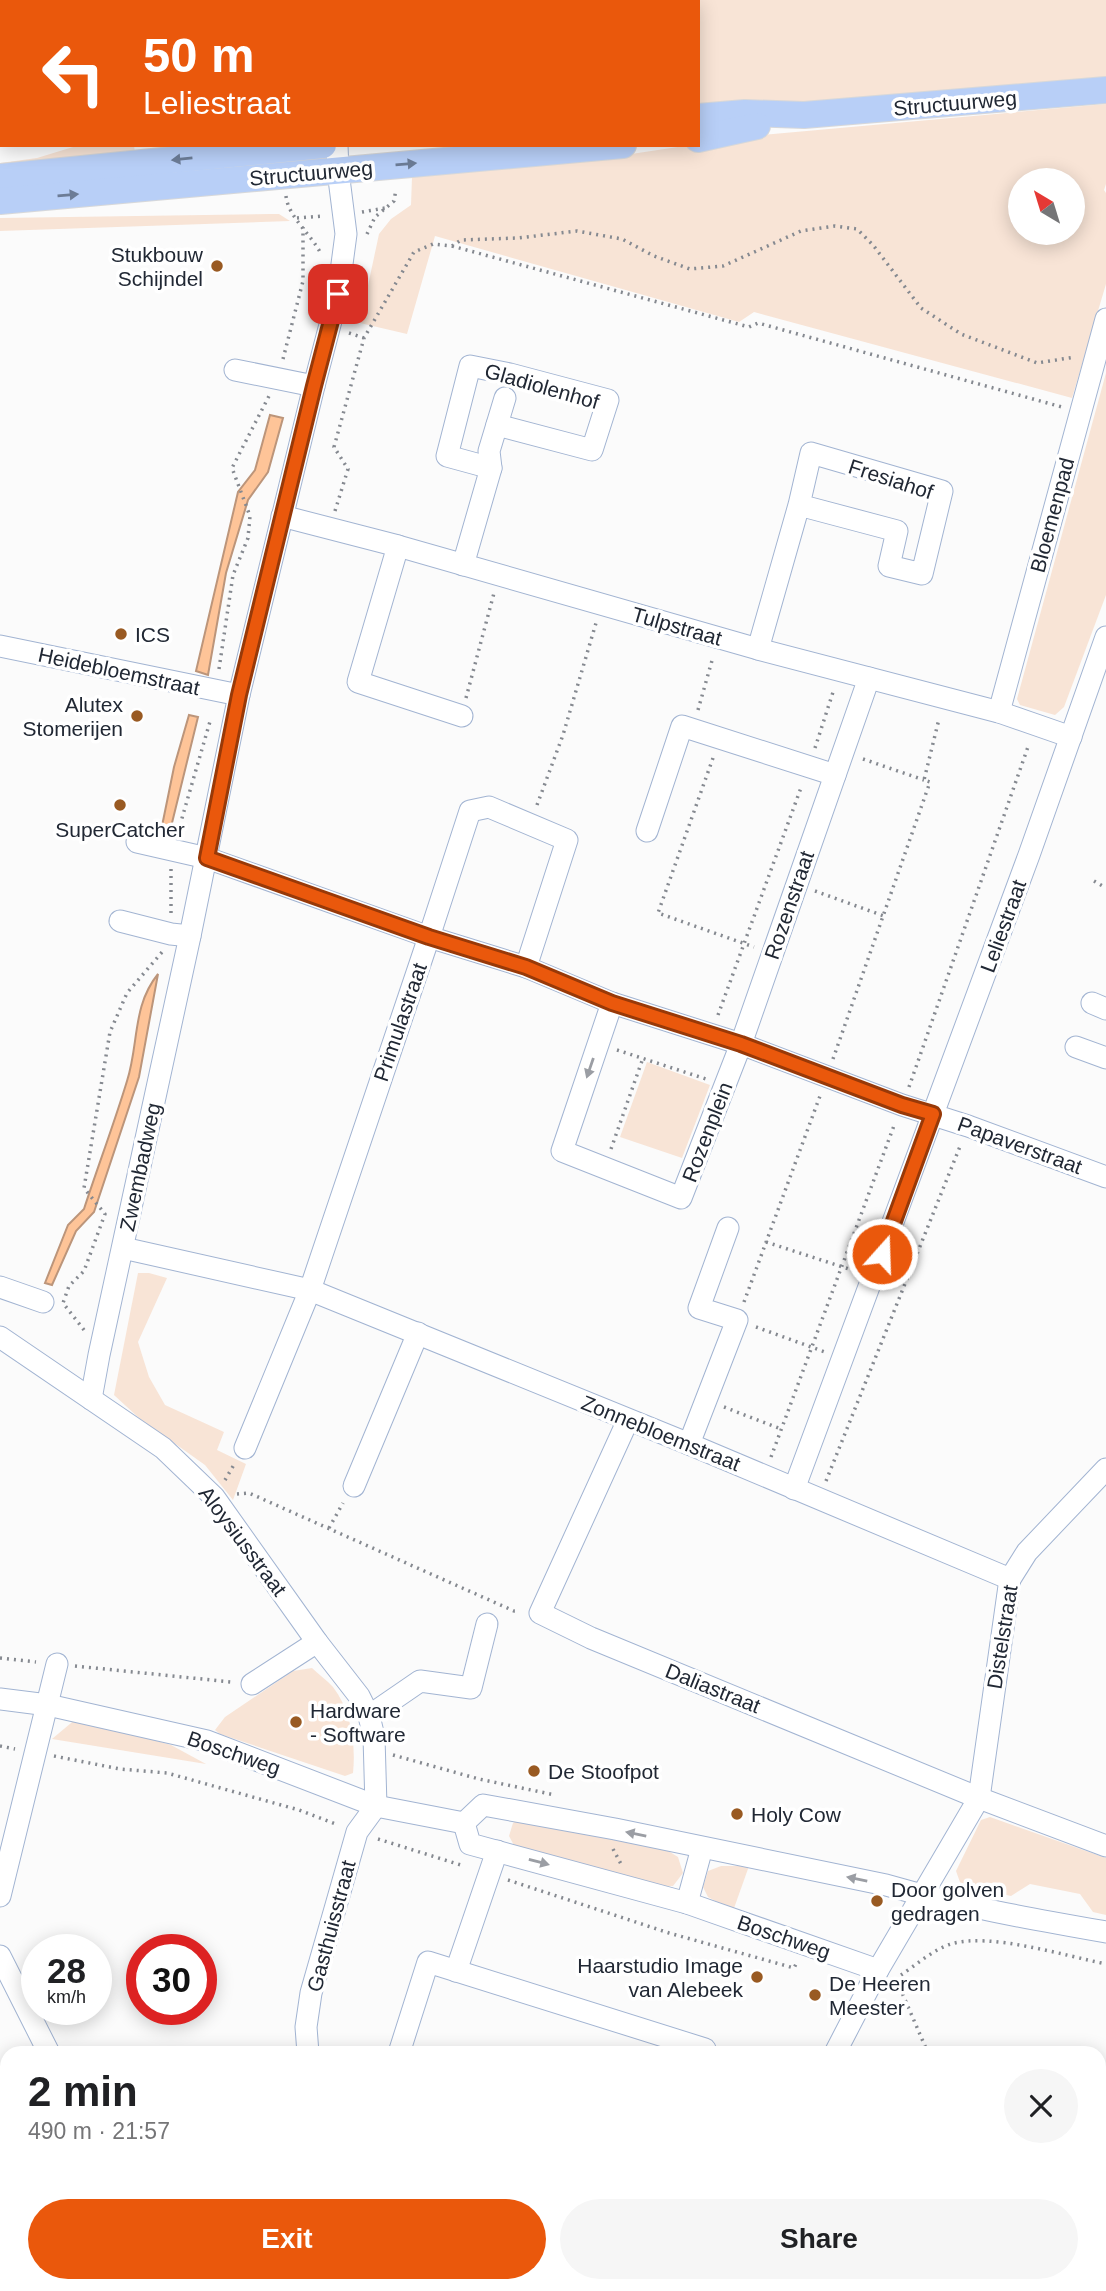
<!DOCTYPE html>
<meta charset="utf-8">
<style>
:root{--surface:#fff;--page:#f6f6f6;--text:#202124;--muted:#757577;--accent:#ea580c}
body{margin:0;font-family:Helvetica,sans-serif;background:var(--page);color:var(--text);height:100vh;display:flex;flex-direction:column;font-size:26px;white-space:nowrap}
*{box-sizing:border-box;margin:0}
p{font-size:23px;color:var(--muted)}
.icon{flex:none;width:38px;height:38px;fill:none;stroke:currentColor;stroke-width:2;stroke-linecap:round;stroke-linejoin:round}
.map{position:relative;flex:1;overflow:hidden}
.sheet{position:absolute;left:0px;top:2046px;width:1106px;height:247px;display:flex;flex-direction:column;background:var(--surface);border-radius:21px 21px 0 0;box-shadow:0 4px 18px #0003}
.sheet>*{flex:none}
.guide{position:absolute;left:0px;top:0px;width:700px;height:147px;box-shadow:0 4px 18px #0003;background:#ea580c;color:#fff;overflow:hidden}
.needle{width:46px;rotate:322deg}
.controls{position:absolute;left:1008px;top:168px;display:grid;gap:14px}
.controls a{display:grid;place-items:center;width:77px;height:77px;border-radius:50%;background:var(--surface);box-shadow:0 4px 18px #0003;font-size:35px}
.speed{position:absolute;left:21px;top:1934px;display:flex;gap:14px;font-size:35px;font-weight:700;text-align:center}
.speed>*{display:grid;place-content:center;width:91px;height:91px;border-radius:50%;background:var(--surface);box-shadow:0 4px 18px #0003;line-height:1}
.speed small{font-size:18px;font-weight:400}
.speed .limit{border:10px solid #d22;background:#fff;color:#111}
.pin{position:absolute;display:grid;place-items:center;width:60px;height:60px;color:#fff;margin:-30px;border-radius:14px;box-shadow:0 4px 10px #0006}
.me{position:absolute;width:77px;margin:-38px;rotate:20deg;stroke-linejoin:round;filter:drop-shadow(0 0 5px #0008)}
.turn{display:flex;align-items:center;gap:24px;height:147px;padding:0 28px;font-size:32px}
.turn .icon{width:91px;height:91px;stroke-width:2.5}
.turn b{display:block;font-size:49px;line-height:60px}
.round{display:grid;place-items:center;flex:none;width:74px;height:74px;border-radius:37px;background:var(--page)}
.head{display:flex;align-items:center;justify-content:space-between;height:119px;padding:0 28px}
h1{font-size:42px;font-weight:700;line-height:52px}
.cta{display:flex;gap:14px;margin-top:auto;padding:14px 28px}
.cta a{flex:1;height:80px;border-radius:42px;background:var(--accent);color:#fff;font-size:28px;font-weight:700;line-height:80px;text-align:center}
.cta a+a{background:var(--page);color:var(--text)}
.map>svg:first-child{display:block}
.green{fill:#f8e4d6;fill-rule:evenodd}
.water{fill:#fec498;stroke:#bc957a;stroke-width:2}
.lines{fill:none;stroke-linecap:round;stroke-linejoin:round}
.minor-casing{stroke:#a2b4d2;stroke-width:23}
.major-casing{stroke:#d7d8da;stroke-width:28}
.path{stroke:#858990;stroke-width:3.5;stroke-dasharray:2 5;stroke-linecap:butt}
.minor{stroke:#fff;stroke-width:21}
.major{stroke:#b8cff7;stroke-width:26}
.oneway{fill:#6c7c96}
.oneway2{fill:#9b9ea4}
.route-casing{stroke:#983908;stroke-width:18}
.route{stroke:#ea580c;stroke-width:12}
.poi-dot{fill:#995a22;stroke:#fff;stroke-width:2.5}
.labels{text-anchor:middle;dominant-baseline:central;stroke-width:7;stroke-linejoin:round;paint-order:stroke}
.street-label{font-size:21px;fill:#212834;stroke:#fff}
.poi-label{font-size:21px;fill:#212834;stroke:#fff;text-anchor:start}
</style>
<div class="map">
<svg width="1106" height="2291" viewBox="0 0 1106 2291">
<rect width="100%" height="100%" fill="#fbfbfb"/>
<g class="green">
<polygon points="413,0 1106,0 1106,80 865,100 698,106 698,2 413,2"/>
<path d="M1106,104V184L1104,190L1106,193V284L1072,398L754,312L739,322L435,236L407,334L360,323L379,234L391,219L411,205L412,177L578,162L751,136ZM1020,180H1073V233H1020Z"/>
<polygon points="87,145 134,145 135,153 0,169 0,163 37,158 73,147"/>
<polygon points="270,214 279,214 290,221 0,231 0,218"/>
<polygon points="1106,373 1106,595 1064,707 1055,715 1020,705 1017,699"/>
<polygon points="647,1062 710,1085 682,1158 620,1137"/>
<polygon points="138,1273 149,1273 167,1278 138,1342 149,1377 165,1405 224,1432 217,1450 246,1464 233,1500 205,1465 139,1418 114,1395"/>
<path d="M312,1668C318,1674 327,1680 333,1687C351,1710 356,1744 353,1773L345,1776L220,1734L215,1730L225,1717L293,1671Z"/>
<polygon points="77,1718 171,1745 206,1764 52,1739"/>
<polygon points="523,1817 657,1844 678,1857 683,1873 673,1886 650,1887 516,1849 509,1836 513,1823"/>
<polygon points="990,1817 1106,1858 1106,1915 1093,1912 1080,1894 1030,1884 1011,1896 961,1885 956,1871 981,1820"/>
<polygon points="721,1866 749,1866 733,1911 708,1897 703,1887 708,1871"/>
<polygon points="1099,2275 1105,2291 874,2291 873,2286 1099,2286"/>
</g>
<g class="water">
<polygon points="270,415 283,418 268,472 248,500 226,573 208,675 196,671 238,492 255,470"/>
<polygon points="189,715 198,717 171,827 161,831 174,767"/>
<path d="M158,974L139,1077L94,1212L76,1231L52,1285L45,1283L68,1225L84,1209C98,1166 114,1124 127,1081C139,1044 132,1006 158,974Z"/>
</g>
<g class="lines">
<defs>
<g id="minor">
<polyline points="306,0 307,2"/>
<polyline points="373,2 376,0"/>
<polyline points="235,370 314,386"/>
<polyline points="491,468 447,456 470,366 510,374 608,400 592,450 497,425"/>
<polyline points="282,516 398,546 758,649 999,712 1071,737"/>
<polyline points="398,546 358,682 462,716"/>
<polyline points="463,565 491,468 489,451 505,398"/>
<polyline points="0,646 239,695"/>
<polyline points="758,649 799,505 811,453 942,491 922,574 889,566 897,531 799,505"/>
<polyline points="999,712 1106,319"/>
<polygon points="489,807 567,840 526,967 429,937 470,811"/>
<polyline points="647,831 682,726 835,775"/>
<polyline points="137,842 207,858 429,937 310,1290 245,1448"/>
<polyline points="120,921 171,934 190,936"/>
<polyline points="526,967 612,1003 741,1044 902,1105 968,1126 1106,1177"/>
<polyline points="612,1003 562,1151 681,1198 741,1044 869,678"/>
<polyline points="1092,1003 1106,1009"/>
<polyline points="1076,1047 1106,1058"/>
<polyline points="123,1248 310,1290 689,1444 1010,1579"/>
<polyline points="0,1287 43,1302"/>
<polyline points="0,1337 163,1448 214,1497 317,1642 359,1696 369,1716 374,1737 376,1806"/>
<polyline points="91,1399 99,1355 190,936 239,695 314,386 338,294 346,234 338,171 337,145"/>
<polyline points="628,1420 540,1613 591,1638 979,1798 1106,1846"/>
<polyline points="689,1444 737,1320 699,1308 728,1228"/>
<polyline points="354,1486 418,1333"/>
<polyline points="794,1489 1029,855 1106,637"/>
<polyline points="252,1684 317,1642"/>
<polyline points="0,1699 48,1705 207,1741 376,1806 464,1823"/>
<polyline points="369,1716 420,1681 471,1688 487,1624"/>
<path d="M464,1823L483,1805L615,1829L886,1885C958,1906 1032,1919 1106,1932"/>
<polyline points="464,1823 470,1844 687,1903 878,1970"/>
<polyline points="0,1896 57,1664"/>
<polyline points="687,1903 702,1848"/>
<polyline points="0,1956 49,2053"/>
<polyline points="456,1971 497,1851"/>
<polyline points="308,2053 306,2027 311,1993 357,1832 376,1806"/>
<polyline points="399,2053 428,1962 705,2049 704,2053"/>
<polyline points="835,2053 878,1970 979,1798 1010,1579 1027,1552 1106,1469"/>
<polyline points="0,2146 7,2142"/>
<polyline points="0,2266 7,2263"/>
<polyline points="119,2286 123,2291"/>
<polyline points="404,2286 407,2291"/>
<polyline points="599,2286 599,2291"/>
<polyline points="735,2291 737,2286"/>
</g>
<g id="major">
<polyline points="698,117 745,113 804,115 1106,90"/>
<polyline points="698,139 757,126"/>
<polyline points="0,177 323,145"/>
<polyline points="0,201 623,145"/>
</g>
</defs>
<use href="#minor" class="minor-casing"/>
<use href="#major" class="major-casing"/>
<g class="path">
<polyline points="406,2 406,0"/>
<path d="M286,196C288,217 312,235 321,254"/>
<polyline points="362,212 385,208"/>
<polyline points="297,218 323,216"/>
<polyline points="367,234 375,217 394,201 396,189"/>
<polyline points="452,246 749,327 758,323 1062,407"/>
<polyline points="349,333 364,338"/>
<polyline points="283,359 303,281 303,227"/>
<polyline points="335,511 348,469 334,447 364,338 414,252 433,244 452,246 461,240 518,238 577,231 622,239 654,256 690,269 723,266 801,231 835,226 857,229 873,245 921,308 961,334 1037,363 1075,357"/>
<polyline points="219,669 233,575 248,538 250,516 232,468 269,396"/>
<polyline points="466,698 494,593"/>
<polyline points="698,710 713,657"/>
<polyline points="815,748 834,689"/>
<polyline points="713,758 658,913 754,947"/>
<polyline points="863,759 924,780"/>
<polyline points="537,805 563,735 596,623"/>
<polyline points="178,832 211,718"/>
<polyline points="171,869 171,914"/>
<polyline points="1094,881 1106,888"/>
<polyline points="815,891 884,916"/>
<polyline points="718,1015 802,785"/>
<polyline points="617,1050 706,1079"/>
<polyline points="833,1059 930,782 924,780 939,719"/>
<polyline points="909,1087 1029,744"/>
<polyline points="611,1149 643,1058"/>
<polyline points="766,1242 855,1271"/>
<polyline points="744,1302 820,1096"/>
<polyline points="756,1327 825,1352"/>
<polyline points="84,1330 63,1303 69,1286 84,1271 105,1214 84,1188 110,1032 127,993 163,951"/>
<polyline points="724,1407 781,1429"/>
<polyline points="771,1457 895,1123"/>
<polyline points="225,1480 235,1463"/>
<polyline points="826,1481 961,1144"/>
<polyline points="237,1494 249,1493 514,1611 519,1611"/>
<polyline points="329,1528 343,1503"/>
<polyline points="0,1658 36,1662"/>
<polyline points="75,1666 231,1682"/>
<polyline points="0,1746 15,1749"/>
<polyline points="393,1755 479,1779 555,1795"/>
<polyline points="54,1756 120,1769 167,1773 299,1810 338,1825"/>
<polyline points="378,1839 464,1866"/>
<polyline points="613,1849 621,1864"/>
<polyline points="508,1880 669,1933 794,1968 796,1964"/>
<path d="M901,1975C916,1965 934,1949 951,1944C989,1932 1066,1956 1106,1964"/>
<polyline points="897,1981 928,2053"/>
<polyline points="0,2227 7,2241"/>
<polyline points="997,2286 999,2291"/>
</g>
<use href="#minor" class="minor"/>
<use href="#major" class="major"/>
</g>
<defs><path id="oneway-solid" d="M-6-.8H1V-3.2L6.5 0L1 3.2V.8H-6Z" transform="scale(1.75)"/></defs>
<g class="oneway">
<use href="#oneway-solid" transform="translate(182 159) rotate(174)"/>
<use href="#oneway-solid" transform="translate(406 164) rotate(-5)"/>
<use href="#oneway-solid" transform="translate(68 195) rotate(-5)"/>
</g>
<g class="oneway2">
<use href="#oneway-solid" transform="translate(590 1068) rotate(109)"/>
<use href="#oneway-solid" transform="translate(636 1834) rotate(-168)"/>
<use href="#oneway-solid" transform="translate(539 1862) rotate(15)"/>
<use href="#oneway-solid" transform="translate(857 1879) rotate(-168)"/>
</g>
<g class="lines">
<defs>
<polyline id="route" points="338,294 314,386 239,695 207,858 429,937 526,967 612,1003 741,1044 902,1105 933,1114 882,1254"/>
</defs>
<use href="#route" class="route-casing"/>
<use href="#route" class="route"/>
</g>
<g class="poi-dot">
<circle cx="217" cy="266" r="7"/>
<circle cx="121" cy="634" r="7"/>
<circle cx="137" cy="716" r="7"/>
<circle cx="120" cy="805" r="7"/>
<circle cx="296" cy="1722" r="7"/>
<circle cx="534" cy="1771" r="7"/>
<circle cx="737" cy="1814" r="7"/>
<circle cx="877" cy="1901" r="7"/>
<circle cx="757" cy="1977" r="7"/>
<circle cx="815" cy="1995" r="7"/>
</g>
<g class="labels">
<g class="street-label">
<text transform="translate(955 103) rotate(-5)">Structuurweg</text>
<text transform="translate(311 173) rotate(-5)">Structuurweg</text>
<text transform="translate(542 386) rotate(16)">Gladiolenhof</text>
<text transform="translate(891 479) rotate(18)">Fresiahof</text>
<text transform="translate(1052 515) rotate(-75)">Bloemenpad</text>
<text transform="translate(677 626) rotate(16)">Tulpstraat</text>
<text transform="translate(119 671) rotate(12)">Heidebloemstraat</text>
<text transform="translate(789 905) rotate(-71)">Rozenstraat</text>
<text transform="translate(1003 926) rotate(-70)">Leliestraat</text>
<text transform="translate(400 1022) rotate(-71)">Primulastraat</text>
<text transform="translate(707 1132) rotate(-69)">Rozenplein</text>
<text transform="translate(1020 1145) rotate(20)">Papaverstraat</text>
<text transform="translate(140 1167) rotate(-78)">Zwembadweg</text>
<text transform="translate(661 1433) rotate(22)">Zonnebloemstraat</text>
<text transform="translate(243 1541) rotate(53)">Aloysiusstraat</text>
<text transform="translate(1002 1637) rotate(-81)">Distelstraat</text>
<text transform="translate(713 1688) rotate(22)">Daliastraat</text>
<text transform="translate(234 1753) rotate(19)">Boschweg</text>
<text transform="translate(331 1926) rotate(-75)">Gasthuisstraat</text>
<text transform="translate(784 1937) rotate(19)">Boschweg</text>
</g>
<g class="poi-label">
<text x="203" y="254" text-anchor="end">Stukbouw<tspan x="203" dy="24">Schijndel</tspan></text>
<text x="135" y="634">ICS</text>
<text x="123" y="704" text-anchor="end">Alutex<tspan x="123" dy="24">Stomerijen</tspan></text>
<text x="120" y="829" text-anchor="middle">SuperCatcher</text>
<text x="310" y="1710">Hardware<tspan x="310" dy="24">- Software</tspan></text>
<text x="548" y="1771">De Stoofpot</text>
<text x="751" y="1814">Holy Cow</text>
<text x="891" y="1889">Door golven<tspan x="891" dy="24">gedragen</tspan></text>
<text x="743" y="1965" text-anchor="end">Haarstudio Image<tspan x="743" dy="24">van Alebeek</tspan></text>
<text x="829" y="1983">De Heeren<tspan x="829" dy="24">Meester</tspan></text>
</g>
</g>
</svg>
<div class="controls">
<a><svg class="needle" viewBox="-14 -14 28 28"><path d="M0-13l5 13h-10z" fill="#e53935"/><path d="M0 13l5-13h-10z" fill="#757577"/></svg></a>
</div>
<div class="speed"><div>28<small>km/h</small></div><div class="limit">30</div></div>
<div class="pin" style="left:338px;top:294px;background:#d93025"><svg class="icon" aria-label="arrive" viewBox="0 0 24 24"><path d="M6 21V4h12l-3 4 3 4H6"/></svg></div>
<svg class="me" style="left:882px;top:1254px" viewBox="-20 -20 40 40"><circle r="17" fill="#ea580c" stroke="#fff" stroke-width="3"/><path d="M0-11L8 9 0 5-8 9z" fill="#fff"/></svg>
<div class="guide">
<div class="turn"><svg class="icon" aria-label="left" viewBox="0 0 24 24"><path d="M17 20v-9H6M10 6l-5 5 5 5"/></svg><div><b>50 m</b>Leliestraat</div></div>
</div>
<section class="sheet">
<div class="head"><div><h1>2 min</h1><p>490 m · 21:57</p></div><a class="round"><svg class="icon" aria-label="close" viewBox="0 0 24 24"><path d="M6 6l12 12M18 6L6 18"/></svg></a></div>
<div class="cta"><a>Exit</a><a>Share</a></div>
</section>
</div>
